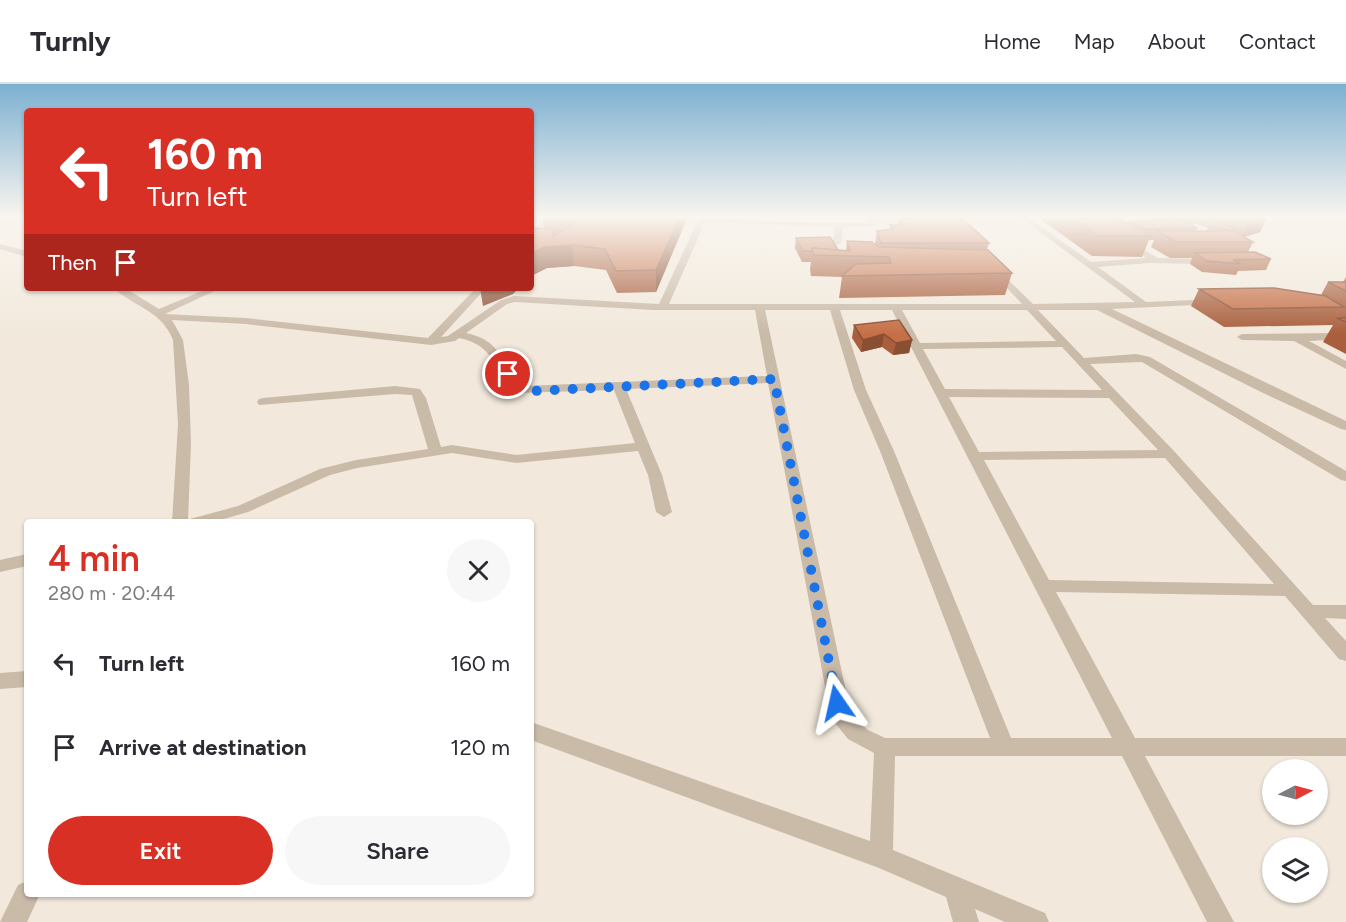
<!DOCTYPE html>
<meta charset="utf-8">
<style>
:root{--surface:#fff;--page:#f7f7f7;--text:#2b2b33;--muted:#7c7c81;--line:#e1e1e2;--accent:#d93025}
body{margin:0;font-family:Figtree,sans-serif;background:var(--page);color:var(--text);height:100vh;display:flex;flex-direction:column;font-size:22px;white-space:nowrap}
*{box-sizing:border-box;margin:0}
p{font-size:20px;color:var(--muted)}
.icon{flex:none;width:33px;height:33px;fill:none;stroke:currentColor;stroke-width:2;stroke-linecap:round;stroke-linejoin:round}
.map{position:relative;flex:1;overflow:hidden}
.details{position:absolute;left:24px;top:435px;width:510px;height:378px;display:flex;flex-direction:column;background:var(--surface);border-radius:6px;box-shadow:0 2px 4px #0004}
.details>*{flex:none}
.hud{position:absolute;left:24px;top:24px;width:510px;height:183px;border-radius:6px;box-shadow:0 2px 4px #0004;background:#d93025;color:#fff;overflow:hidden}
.needle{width:39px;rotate:84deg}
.buttons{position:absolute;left:1262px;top:675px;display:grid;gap:12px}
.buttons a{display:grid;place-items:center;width:66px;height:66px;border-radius:50%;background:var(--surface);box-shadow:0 2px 4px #0004;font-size:30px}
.pin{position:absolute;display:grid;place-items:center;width:51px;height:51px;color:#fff;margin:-26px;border:3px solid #fff;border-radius:50%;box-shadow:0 2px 6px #0007}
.me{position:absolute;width:66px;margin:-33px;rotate:349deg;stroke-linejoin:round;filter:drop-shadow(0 0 4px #0008)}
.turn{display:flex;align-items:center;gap:21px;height:126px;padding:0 24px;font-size:27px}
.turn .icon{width:78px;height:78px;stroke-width:2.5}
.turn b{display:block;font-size:42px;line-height:51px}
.then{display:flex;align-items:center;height:57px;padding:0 24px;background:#0003;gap:12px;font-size:22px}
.round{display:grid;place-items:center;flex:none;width:63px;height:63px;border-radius:32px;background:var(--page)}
.summary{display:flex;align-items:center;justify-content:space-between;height:102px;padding:0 24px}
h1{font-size:36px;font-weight:600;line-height:45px;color:var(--accent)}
.cta{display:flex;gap:12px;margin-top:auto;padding:12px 24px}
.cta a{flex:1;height:69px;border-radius:36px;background:var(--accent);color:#fff;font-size:24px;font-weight:600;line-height:69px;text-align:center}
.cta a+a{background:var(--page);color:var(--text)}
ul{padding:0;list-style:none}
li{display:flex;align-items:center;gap:18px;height:84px;padding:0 24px}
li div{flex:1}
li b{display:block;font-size:22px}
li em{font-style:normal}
header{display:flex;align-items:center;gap:36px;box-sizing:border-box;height:84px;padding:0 30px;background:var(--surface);border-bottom:2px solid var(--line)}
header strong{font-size:28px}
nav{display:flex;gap:33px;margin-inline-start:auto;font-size:21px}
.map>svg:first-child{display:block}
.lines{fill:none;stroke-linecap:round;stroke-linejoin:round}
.minor{fill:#cabaa8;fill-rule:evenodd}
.wall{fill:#a95f3d;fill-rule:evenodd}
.shaded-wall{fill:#8a4e32}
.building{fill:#c56f47;stroke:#8a4e32;stroke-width:1.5}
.route{stroke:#1a73e8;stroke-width:10;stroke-dasharray:0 18}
</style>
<header>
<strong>Turnly</strong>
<nav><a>Home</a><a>Map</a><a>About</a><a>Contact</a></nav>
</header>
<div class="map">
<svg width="1346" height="838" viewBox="0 0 1346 838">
<rect width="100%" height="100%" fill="#f2e9dc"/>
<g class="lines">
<g class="minor">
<polygon points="548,132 556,132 531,154 531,148"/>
<path d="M700,132L781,138L869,139L872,132H880L879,139L870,143H843L841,159L837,161L833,159L835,143L705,138L669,220H1022L993,189V185L996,184L1033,220L1135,218L1018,132H1026L1091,178L1146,174L1124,158L1123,156L1127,154L1157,174L1213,175L1214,177L1210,180L1149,179L1098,183L1146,218L1217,215L1219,217L1214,220L1112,225L1346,337V346L1341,345L1261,308L1097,226H1038L1084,274L1136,270L1150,273L1346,387V397L1341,396L1142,278L1090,280L1174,367L1313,521H1346V535L1325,534L1346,557V577L1339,575L1285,512L1056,508L1135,654H1346V672H1145L1234,838H1207L1122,672H895L893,766L1045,829L1049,838H1005L975,825L979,838H953L946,813L879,784L531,656V638L870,757L874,669L848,655L831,634L768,299L626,305L662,391L672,428L664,433L656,428L648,391L638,367L516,379L452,369L357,384L330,391L248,428L213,438H172L178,340L173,256C162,227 135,223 113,204H125L159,225L209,204H221L165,230L246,234L428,254L476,204H486L441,253L448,252L501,216L514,212L659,220ZM515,218L653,226H755L767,292L524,302C500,281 504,257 466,249L507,220ZM765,226H830L854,306L880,367L990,654H885L868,646L851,631ZM840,226H892L1112,654H1011L894,367L866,306ZM902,226H1027L1056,257L920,259ZM172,236L246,240L431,261L455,257L459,254C498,262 491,288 517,309L614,306L635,359L516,371L452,361L441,363L426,314L420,305L395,302L263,314L259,315L257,318L259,321L395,310L412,311L428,365L356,376L320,385L238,422L190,435L188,437L191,360L189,301L183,256ZM1062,263L1102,306L945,305L923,265ZM949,313L1109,314L1158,366L979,368ZM1165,374L1274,500L1049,496L984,376Z"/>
<polygon points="0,160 27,167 27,173 0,165"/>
<polygon points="1346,249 1346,255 1309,257 1346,277 1346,285 1294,257 1242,256 1237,253 1242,250"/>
<polygon points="27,470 27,482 0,488 0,476"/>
<polygon points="27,587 27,603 0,605 0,589"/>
<polygon points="27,797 27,810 40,810 27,838 0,838 18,801"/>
</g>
</g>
<g class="wall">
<polygon points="543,132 688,132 656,208 617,209 606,186 574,182 547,184 531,192 531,146 544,144"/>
<path d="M1036,132H1115L1128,140L1129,137L1154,136L1142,132L1267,133L1260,148L1244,153L1253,158L1248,168L1271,175L1266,186L1238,187L1236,191L1202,188L1190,180L1192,174H1170L1151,163L1154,156H1149L1142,173L1092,172ZM1193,139L1208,144L1206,147H1196L1197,144L1192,141Z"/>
<polygon points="899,134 989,159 987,165 1012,189 1005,211 839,214 842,193 811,192 810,185 811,178 802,178 795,164 796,154 838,166 846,167 847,157 875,160 877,147 890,145 890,141 898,141"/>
<polygon points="1346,193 1346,270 1323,258 1333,241 1224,243 1191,222 1199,205 1321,211 1328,198 1343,198"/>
<polygon points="854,241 912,256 909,269 893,271 882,263 861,268 852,254"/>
</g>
<g class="shaded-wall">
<polygon points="680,132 688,132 656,208 656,186"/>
<polygon points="1187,132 1196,132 1192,142 1182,145"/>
<polygon points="1267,133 1260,148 1241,154 1248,139"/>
<polygon points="554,145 556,162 572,161 574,182 547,184 531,192 531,170"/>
<polygon points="480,204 519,204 513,210 483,222"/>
<polygon points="884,250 882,263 861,268 863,256"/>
<polygon points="912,256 909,269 893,271 896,259"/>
</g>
<g class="building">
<polygon points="575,132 680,132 656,186 616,187 605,165 572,161 544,163 531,170 531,146 532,144 554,145 553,153 574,139"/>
<polygon points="911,132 960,132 989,159 881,159 877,147 893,145 890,141 905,140 899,134"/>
<polygon points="1070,132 1115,132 1151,152 1099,152"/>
<polygon points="1226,132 1266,132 1267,133 1248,139"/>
<polygon points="1181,136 1197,144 1145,145 1129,137"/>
<polygon points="1213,136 1236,144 1231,147 1209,141"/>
<polygon points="1157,147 1234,147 1253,158 1176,158"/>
<polygon points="830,153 838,166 812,164 812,167 803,167 796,154"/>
<polygon points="847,157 872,158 879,163 988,166 1012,189 842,192 856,180 891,179 889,173 814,171 812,164 850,167"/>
<polygon points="1255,168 1271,175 1233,176 1241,180 1207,177 1195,169"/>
<polygon points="1328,198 1346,198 1346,207"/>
<polygon points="1274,204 1326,212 1344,223 1233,225 1199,205"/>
<polygon points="1337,234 1346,234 1346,238"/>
<polygon points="899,236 912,256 896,259 884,250 863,256 854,241"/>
</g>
<linearGradient id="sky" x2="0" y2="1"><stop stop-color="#7cb0d1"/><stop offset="0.53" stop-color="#f9f5ef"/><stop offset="1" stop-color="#f9f5ef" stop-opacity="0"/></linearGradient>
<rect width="1346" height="250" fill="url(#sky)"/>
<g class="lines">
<polyline class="route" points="508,290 517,303 534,307 774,295 837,619"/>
</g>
</svg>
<div class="buttons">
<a><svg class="needle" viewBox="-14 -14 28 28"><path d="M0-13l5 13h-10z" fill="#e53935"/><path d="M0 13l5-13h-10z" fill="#7c7c81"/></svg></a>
<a><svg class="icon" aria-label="layers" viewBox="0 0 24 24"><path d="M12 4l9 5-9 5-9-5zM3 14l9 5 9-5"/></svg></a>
</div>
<div class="pin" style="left:508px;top:290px;background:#d93025"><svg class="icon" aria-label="arrive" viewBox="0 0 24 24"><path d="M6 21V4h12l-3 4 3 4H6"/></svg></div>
<svg class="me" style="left:837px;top:619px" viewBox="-20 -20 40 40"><path d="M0-17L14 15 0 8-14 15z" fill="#1a73e8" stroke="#fff" stroke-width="4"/></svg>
<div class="hud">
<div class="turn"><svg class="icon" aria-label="left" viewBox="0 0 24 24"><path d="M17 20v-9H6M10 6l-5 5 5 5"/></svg><div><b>160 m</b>Turn left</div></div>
<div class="then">Then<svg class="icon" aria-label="arrive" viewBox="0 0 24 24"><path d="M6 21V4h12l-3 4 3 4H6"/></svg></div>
</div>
<section class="details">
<div class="summary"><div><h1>4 min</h1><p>280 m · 20:44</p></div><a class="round"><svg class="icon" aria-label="close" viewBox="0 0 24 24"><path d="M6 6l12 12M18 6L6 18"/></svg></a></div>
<ul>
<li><svg class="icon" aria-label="left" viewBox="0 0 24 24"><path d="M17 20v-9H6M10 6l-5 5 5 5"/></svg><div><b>Turn left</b></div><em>160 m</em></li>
<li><svg class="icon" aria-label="arrive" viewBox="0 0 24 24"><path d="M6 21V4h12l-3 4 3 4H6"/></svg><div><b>Arrive at destination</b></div><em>120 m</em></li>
</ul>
<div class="cta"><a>Exit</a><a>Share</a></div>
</section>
</div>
